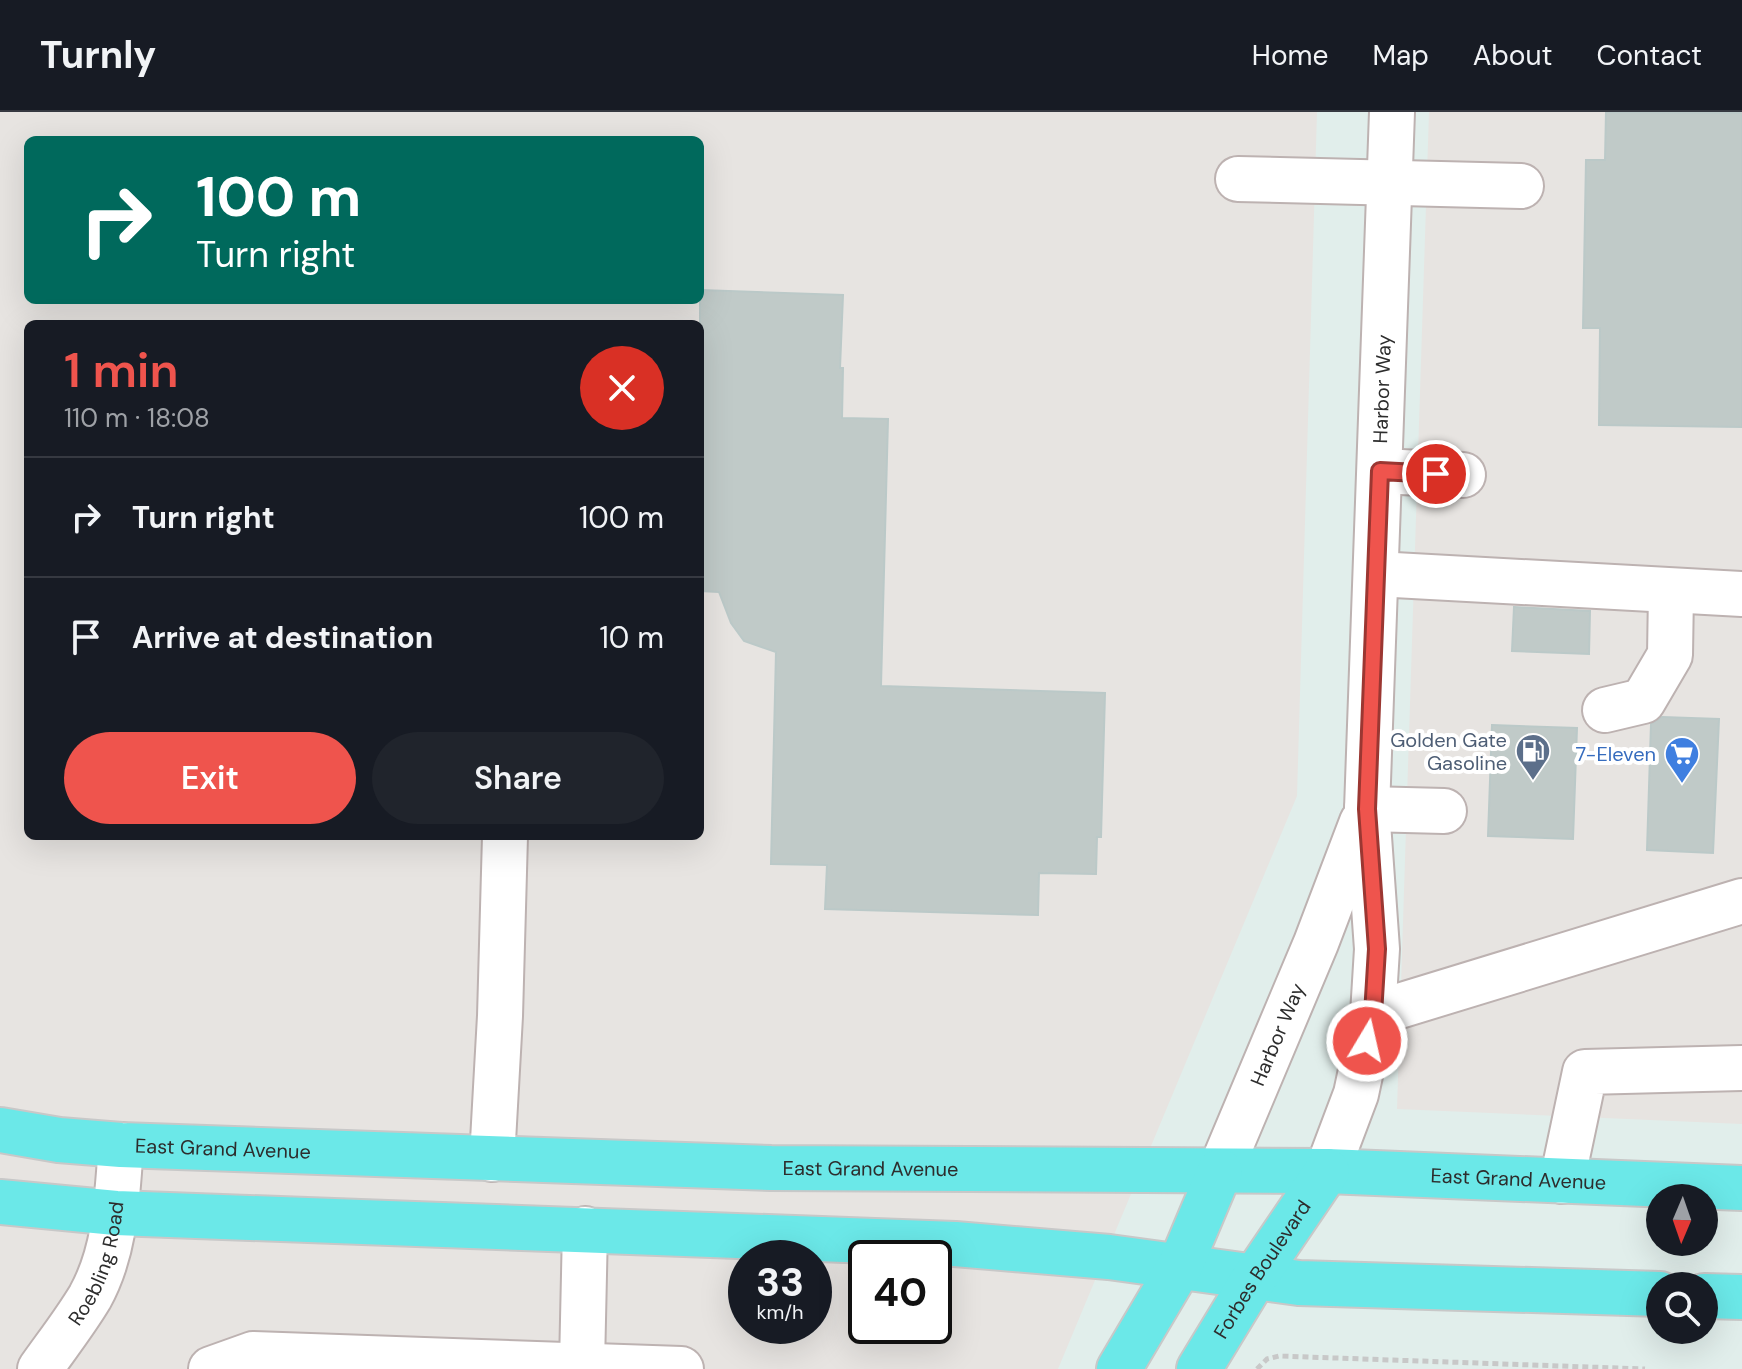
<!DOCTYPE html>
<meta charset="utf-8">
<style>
:root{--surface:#171b24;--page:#20242c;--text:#f1f3f6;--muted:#9ea1a6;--line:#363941;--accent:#ef544d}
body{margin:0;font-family:"DM Sans",sans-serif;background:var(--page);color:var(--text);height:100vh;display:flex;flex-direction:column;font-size:30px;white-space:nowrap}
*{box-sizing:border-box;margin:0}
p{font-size:26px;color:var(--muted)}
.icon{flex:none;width:44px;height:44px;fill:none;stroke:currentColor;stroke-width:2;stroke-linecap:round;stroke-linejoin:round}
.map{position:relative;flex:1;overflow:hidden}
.panel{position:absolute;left:24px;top:208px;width:680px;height:520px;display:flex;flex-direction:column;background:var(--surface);border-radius:12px;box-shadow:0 8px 32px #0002}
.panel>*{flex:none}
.banner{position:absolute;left:24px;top:24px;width:680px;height:168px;border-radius:12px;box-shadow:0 8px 32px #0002;background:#00695c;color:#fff;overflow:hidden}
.needle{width:52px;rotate:182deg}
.buttons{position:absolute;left:1646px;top:1072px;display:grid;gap:16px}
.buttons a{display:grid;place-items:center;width:72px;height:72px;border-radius:50%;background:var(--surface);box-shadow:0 8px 32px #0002;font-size:40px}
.speed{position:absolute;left:728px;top:1128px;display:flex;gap:16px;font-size:40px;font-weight:700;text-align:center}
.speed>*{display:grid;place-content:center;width:104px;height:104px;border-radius:50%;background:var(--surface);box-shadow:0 8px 32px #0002;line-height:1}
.speed small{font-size:20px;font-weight:400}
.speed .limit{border:4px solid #111;border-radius:12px;background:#fff;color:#111}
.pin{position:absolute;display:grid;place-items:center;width:68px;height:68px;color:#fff;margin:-34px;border:4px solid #fff;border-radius:50%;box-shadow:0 2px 8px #0007}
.me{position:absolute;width:88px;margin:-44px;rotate:9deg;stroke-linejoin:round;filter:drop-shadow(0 0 6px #0008)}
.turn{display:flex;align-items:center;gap:28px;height:168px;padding:0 40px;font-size:36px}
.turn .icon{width:104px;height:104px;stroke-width:2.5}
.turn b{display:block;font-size:56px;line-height:68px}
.round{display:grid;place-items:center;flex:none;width:84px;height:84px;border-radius:42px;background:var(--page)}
.head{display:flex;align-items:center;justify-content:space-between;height:136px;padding:0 40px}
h1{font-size:48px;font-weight:600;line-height:60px;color:var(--accent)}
.cta{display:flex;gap:16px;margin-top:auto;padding:16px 40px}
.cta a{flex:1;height:92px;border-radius:48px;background:var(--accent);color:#fff;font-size:32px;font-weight:600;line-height:92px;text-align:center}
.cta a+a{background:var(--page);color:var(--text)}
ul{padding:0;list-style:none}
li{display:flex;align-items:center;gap:24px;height:120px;padding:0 40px;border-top:2px solid var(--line)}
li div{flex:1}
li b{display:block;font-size:30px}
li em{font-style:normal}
header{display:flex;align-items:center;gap:48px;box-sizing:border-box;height:112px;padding:0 40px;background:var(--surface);border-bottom:2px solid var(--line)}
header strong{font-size:38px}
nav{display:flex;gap:44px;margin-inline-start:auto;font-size:28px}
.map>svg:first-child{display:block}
.industrial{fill:#e7e4e1;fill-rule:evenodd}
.building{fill:#c0cac8;stroke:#bbc9c8;stroke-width:2}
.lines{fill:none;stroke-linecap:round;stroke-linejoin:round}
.minor-casing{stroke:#bdb2b1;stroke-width:48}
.major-casing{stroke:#c8c8c8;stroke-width:48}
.path{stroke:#c8c8c8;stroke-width:5;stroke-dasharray:6 4;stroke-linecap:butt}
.minor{stroke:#fff;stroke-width:44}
.major{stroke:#6be8e8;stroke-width:44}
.route-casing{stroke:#9b3732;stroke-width:20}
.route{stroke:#ef544d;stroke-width:14}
.labels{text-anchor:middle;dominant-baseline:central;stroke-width:8;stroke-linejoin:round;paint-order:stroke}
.street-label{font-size:20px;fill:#2d2d2d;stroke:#fff}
.service-label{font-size:20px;fill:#4e5e75;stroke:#fff;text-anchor:end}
.shop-label{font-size:20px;fill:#366cbe;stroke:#fff;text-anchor:end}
</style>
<header>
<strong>Turnly</strong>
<nav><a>Home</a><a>Map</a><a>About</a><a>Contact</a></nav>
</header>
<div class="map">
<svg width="1742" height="1257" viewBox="0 0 1742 1257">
<rect width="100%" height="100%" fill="#e1eeeb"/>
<g class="industrial">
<path d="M0,0H1317L1297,684L1058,1257H0ZM28,28H700V188H28ZM28,212H700V724H28ZM746,1146H814V1214H746ZM866,1146H934V1214H866Z"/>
<polygon points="1429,0 1742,0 1742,1012 1397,997"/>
</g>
<g class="building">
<polygon points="1606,0 1742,1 1742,315 1599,313 1600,216 1583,216 1586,48 1605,48"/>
<polygon points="700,178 843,183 840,256 843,256 842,306 888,307 881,574 1105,581 1101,725 1097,725 1096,762 1039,761 1038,803 825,797 827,753 771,752 776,540 744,529 731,511 719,480 700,479"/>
<polygon points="1514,495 1590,499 1589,542 1512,539"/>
<polygon points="1662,605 1719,607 1713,741 1647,738 1651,612"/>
<polygon points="1492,613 1577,616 1573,727 1488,724"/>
</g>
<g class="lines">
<defs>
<g id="minor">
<polyline points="1238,67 1521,74"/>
<polyline points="1380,359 1463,363"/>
<polyline points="1376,462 1742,482"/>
<polyline points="1605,598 1643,589 1670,543 1671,480"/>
<polyline points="1367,697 1444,699"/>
<polyline points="1373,902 1742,789"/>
<polyline points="492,1047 500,904 505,724"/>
<path id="s1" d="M1220,1059L1316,831L1362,710"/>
<path id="s2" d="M1327,1059L1356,982L1373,902L1377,837L1367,697L1392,0"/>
<polyline points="1562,1069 1585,960 1742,956"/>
<polyline points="582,1253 585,1117"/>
<path id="s3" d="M40,1257C57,1233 75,1210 90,1185C116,1138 117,1085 121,1033"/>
<polyline points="211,1257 253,1242 681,1257"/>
</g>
<g id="major">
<path id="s4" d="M0,1018L59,1028L121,1033L771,1056L1327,1059L1742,1076"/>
<polyline points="0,1090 116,1101 955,1132 1109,1145 1299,1171 1660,1182"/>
<polyline points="1704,1184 1742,1185"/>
<polyline points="1119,1257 1180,1154 1220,1059"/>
<path id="s5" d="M1199,1257L1255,1165L1327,1059"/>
</g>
</defs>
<use href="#minor" class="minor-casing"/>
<use href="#major" class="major-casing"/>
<polyline class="path" points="1257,1257 1267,1247 1279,1244 1645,1257"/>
<use href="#minor" class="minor"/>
<use href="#major" class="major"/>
</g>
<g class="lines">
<defs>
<polyline id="route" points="1367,929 1373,902 1377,837 1367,697 1380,359 1436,362"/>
</defs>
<use href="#route" class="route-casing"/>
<use href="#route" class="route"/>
</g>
<defs>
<symbol id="fuel-pin" viewBox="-11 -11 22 30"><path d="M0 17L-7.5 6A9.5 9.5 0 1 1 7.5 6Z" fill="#5c6f8a" stroke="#fff"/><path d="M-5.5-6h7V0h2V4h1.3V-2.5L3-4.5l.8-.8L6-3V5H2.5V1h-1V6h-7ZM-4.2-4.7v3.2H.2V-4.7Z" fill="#fff"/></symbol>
<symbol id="supermarket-pin" viewBox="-11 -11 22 30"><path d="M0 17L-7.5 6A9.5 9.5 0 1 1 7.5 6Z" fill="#3f7fe0" stroke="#fff"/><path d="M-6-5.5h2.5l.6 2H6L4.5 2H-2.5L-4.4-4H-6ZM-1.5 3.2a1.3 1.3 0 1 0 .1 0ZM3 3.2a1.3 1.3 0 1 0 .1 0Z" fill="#fff"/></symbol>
</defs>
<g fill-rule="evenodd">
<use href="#fuel-pin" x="1513" y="619" width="40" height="54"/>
<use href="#supermarket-pin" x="1662" y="622" width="40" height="54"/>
</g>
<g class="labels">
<g class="street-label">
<text stroke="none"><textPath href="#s2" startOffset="790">Harbor Way</textPath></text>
<text stroke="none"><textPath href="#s1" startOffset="148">Harbor Way</textPath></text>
<text stroke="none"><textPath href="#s4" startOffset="224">East Grand Avenue</textPath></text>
<text stroke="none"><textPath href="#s4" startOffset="872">East Grand Avenue</textPath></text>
<text stroke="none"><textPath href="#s4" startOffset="1520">East Grand Avenue</textPath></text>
<text stroke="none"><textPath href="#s3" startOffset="122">Roebling Road</textPath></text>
<text stroke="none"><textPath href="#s5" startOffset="118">Forbes Boulevard</textPath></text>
</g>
<g class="service-label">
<text x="1507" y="628">Golden Gate<tspan x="1507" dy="23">Gasoline</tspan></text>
</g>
<g class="shop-label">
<text x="1656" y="642">7-Eleven</text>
</g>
</g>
</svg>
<div class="buttons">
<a><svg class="needle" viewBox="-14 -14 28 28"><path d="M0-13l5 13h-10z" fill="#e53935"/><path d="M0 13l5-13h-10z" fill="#9ea1a6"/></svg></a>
<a><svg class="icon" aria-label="search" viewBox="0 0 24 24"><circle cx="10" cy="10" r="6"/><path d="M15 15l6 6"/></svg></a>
</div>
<div class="speed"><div>33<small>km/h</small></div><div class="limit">40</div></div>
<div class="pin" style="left:1436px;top:362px;background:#d93025"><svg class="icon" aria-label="arrive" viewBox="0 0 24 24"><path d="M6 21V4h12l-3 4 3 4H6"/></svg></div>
<svg class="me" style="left:1367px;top:929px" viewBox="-20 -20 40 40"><circle r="17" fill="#ef544d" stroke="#fff" stroke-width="3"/><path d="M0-11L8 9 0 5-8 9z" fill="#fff"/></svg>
<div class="banner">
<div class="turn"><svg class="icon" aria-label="right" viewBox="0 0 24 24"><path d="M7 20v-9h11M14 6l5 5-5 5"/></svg><div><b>100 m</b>Turn right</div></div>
</div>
<section class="panel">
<div class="head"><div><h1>1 min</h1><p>110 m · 18:08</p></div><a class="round" style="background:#d93025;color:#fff"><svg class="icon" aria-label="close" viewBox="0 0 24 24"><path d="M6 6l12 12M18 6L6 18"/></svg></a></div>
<ul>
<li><svg class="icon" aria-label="right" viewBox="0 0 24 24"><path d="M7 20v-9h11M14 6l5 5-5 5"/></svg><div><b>Turn right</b></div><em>100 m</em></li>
<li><svg class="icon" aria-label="arrive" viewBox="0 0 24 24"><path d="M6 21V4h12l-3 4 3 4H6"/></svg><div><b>Arrive at destination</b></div><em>10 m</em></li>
</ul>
<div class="cta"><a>Exit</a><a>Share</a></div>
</section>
</div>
